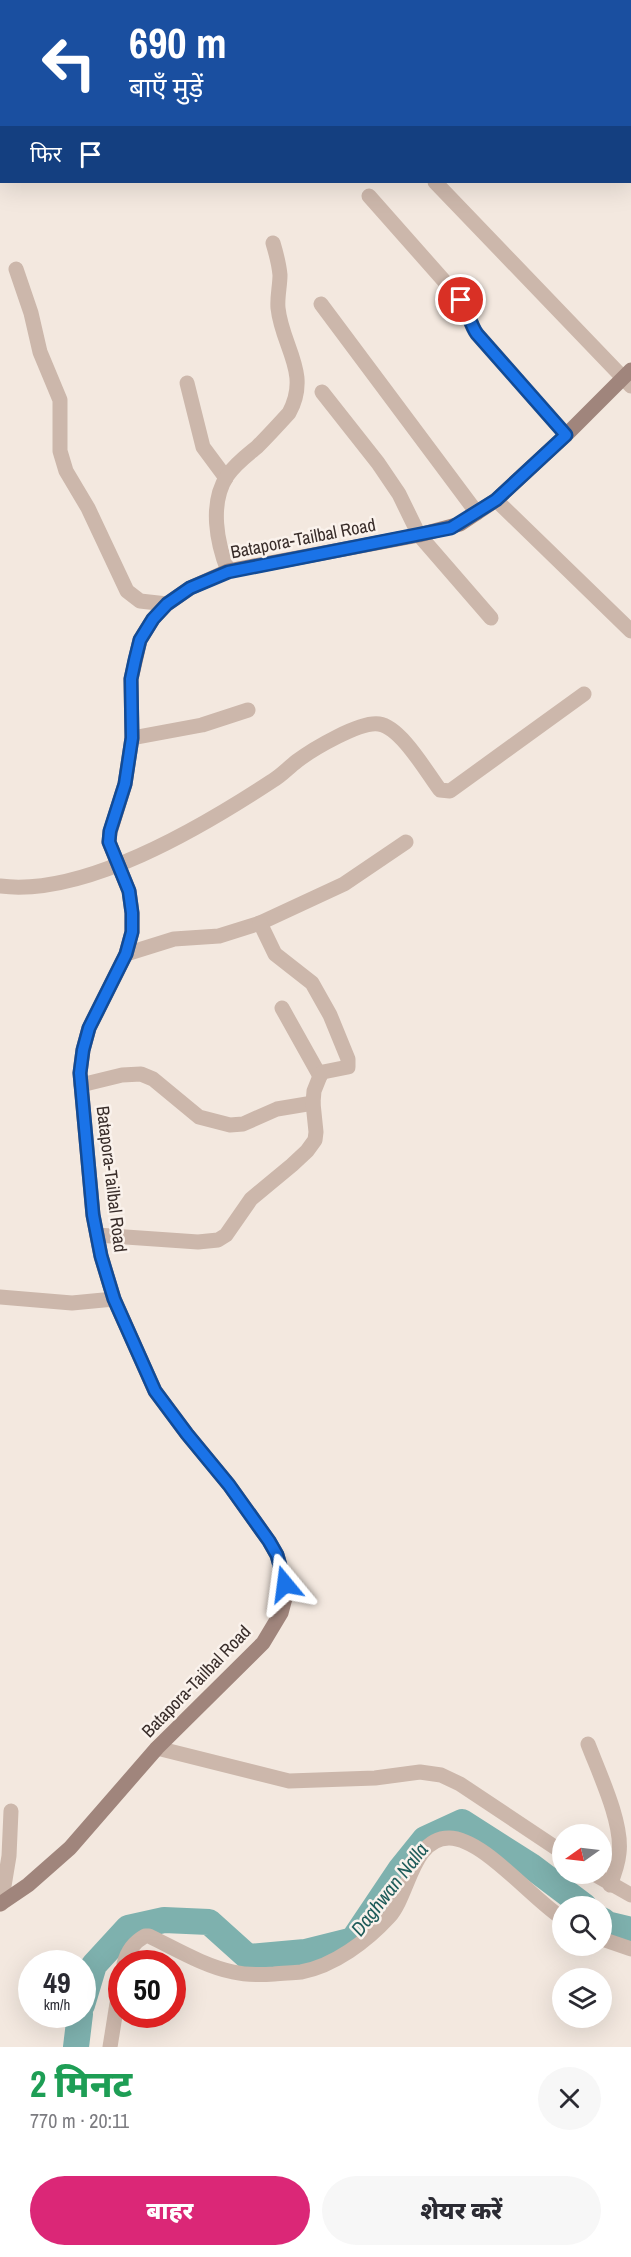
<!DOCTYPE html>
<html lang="hi">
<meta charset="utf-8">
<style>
:root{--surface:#fff;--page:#f7f7f7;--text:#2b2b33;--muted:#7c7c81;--accent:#db2777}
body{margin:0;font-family:"Archivo Narrow","Noto Sans Devanagari",sans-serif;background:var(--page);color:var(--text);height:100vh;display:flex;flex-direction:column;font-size:22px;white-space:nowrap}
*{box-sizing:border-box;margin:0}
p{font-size:20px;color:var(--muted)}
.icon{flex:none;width:33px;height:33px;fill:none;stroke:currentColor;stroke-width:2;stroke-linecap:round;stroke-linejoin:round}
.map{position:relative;height:2047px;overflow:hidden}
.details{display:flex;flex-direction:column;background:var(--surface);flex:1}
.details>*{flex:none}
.guide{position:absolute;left:0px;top:0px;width:632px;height:183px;box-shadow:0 6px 24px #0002;background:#1a4fa0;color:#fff;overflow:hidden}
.needle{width:39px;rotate:256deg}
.buttons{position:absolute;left:552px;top:1824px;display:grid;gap:12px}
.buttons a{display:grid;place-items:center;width:60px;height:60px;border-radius:50%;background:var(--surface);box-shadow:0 6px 24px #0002;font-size:30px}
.speed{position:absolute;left:18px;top:1950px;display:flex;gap:12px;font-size:30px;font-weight:700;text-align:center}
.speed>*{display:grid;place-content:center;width:78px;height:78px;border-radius:50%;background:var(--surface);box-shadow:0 6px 24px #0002;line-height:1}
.speed small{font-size:15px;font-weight:400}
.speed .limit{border:9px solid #d22;background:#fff;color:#111}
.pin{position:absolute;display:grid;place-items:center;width:51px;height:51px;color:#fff;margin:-26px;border:3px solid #fff;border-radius:50%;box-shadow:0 2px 6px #0007}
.me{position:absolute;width:66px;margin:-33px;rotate:344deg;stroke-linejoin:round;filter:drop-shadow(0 0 4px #0008)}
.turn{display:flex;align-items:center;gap:21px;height:126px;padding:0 30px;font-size:27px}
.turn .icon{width:78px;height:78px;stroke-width:2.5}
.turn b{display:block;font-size:42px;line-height:51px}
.then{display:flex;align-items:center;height:57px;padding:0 30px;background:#0003;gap:12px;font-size:22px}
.round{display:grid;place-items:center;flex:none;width:63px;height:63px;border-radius:32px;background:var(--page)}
.overview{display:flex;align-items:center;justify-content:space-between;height:102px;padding:0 30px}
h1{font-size:36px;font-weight:800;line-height:45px;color:#1e9e55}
.button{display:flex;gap:12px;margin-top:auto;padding:12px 30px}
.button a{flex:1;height:69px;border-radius:36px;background:var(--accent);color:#fff;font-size:24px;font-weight:800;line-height:69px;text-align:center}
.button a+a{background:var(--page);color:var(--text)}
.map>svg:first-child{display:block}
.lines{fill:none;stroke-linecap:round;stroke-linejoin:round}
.river{stroke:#7eb1ae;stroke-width:26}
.minor{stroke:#ccb7ab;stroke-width:15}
.secondary{stroke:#a0857c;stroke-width:15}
.route-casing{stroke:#114b97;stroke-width:15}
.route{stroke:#1a73e8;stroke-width:10}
.labels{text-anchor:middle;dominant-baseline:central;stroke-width:5;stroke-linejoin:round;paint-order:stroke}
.street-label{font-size:18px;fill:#392d2a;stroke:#faf2ec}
.water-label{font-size:20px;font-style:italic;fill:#1f5c5a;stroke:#faf2ec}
</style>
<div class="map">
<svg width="631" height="2047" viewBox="0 0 631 2047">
<rect width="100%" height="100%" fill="#f3e8df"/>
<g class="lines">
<g class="river">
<polyline points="602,1920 607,1924 631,1930"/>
<polyline points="82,2005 94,1965 128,1928 164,1920 209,1922 248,1957 305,1952 353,1940 400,1870 425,1839 462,1822 531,1866 584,1906"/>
<polyline points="76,2047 80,2014"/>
</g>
<g class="minor">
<polyline points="588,0 590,2"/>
<polyline points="630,55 631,56"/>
<polyline points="435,182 631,386"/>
<path d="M369,196L461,300C469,311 469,324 477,334L566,435"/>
<polyline points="16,269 31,313 40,352 60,400 60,451 66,471 88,508 127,591 140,601 167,604"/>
<polyline points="321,304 477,513"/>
<polyline points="187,383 203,447 226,478"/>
<polyline points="322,392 378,463 399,494 419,535 491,618"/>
<polyline points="496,500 631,631"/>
<path d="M228,571C217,543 209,504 227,476C235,464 246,456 257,447C268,436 279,424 289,413C311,373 282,347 278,308C277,297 280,286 280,275C279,264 276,253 273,243"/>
<polyline points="132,738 202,725 248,710"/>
<path d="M0,886C85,897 202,827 272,781C281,776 288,768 297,761C313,749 360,721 379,724C401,727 427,773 440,790L450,791L584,694"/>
<polyline points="126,954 174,939 219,936 260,923 344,884 406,842"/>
<polyline points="282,1008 320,1076"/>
<polyline points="81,1085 122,1075 141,1074 153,1079 199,1117 230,1125 243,1124 277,1109 313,1103"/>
<polyline points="97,1235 198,1242 218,1240 226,1235 251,1199 292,1165 307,1151 315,1140 316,1132 313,1103 314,1091 320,1076 323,1072 348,1067 348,1059 330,1015 312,983 275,954 260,923"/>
<polyline points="0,1297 72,1303 114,1299"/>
<path d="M588,1744C599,1773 623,1823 619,1853C618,1864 614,1875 610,1885"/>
<polyline points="157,1748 289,1781 375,1778 420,1772 441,1775 460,1784 562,1852"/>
<polyline points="594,1874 631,1895"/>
<polyline points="1,1904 9,1856 11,1811"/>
<polyline points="602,1939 631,1949"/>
<path d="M124,1964C127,1952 134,1942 145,1936H149C176,1949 204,1966 233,1972C246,1975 261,1975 274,1974C283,1973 292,1973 301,1972C334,1966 367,1941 389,1917C409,1895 412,1838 449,1838C483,1838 532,1899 562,1918"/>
<polyline points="110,2047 122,1972"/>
</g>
<polyline class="secondary" points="0,1904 28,1885 70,1848 157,1748 263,1643 281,1613 285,1598 282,1572 277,1555 269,1541 229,1485 187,1434 155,1391 114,1299 101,1256 93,1215 80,1073 83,1050 89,1028 126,954 132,932 132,913 129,891 109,842 110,832 125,784 132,738 131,679 140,640 153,619 167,604 190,588 228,571 419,535 460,524 496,500 566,435 631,370"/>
</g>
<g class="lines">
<defs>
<path id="route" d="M285,1584L277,1555L269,1541L229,1485L187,1434L155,1391L114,1299L101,1256L93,1215L80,1073L83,1050L89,1028L126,954L132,932V913L129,891L109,842L110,831L125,784L132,738L131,679L135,660L140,640L153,619L167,604L190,588L228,572L451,528L496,500L566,435L477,334C469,323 469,311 461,300"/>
</defs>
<use href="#route" class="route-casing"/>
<use href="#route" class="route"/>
</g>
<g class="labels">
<g class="street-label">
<text transform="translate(303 538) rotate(-11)">Batapora-Tailbal Road</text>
<text transform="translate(112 1179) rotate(83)">Batapora-Tailbal Road</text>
<text transform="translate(196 1681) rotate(-46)">Batapora-Tailbal Road</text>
</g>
<g class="water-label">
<text transform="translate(389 1889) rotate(-52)">Daghwan Nalla</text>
</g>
</g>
</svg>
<div class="buttons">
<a><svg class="needle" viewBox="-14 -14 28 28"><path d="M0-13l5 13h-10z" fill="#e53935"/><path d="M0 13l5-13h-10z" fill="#7c7c81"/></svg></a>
<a><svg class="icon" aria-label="search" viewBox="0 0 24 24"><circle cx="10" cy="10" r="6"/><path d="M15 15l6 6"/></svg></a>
<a><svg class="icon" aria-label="layers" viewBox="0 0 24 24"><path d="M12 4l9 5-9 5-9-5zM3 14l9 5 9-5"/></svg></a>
</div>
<div class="speed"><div>49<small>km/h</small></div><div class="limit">50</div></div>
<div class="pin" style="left:461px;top:300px;background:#d93025"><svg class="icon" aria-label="arrive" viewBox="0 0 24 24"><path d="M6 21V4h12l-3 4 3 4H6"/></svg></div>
<svg class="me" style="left:285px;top:1584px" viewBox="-20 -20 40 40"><path d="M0-17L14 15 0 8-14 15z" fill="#1a73e8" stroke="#fff" stroke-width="4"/></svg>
<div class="guide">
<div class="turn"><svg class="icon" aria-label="left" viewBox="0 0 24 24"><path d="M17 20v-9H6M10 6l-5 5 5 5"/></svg><div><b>690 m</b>बाएँ मुड़ें</div></div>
<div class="then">फिर<svg class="icon" aria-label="arrive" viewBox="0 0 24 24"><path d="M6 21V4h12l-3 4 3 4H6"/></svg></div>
</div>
</div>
<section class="details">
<div class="overview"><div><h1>2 मिनट</h1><p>770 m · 20:11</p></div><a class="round"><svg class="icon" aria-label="close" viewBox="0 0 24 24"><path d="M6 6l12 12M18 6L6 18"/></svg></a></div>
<div class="button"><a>बाहर</a><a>शेयर करें</a></div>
</section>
